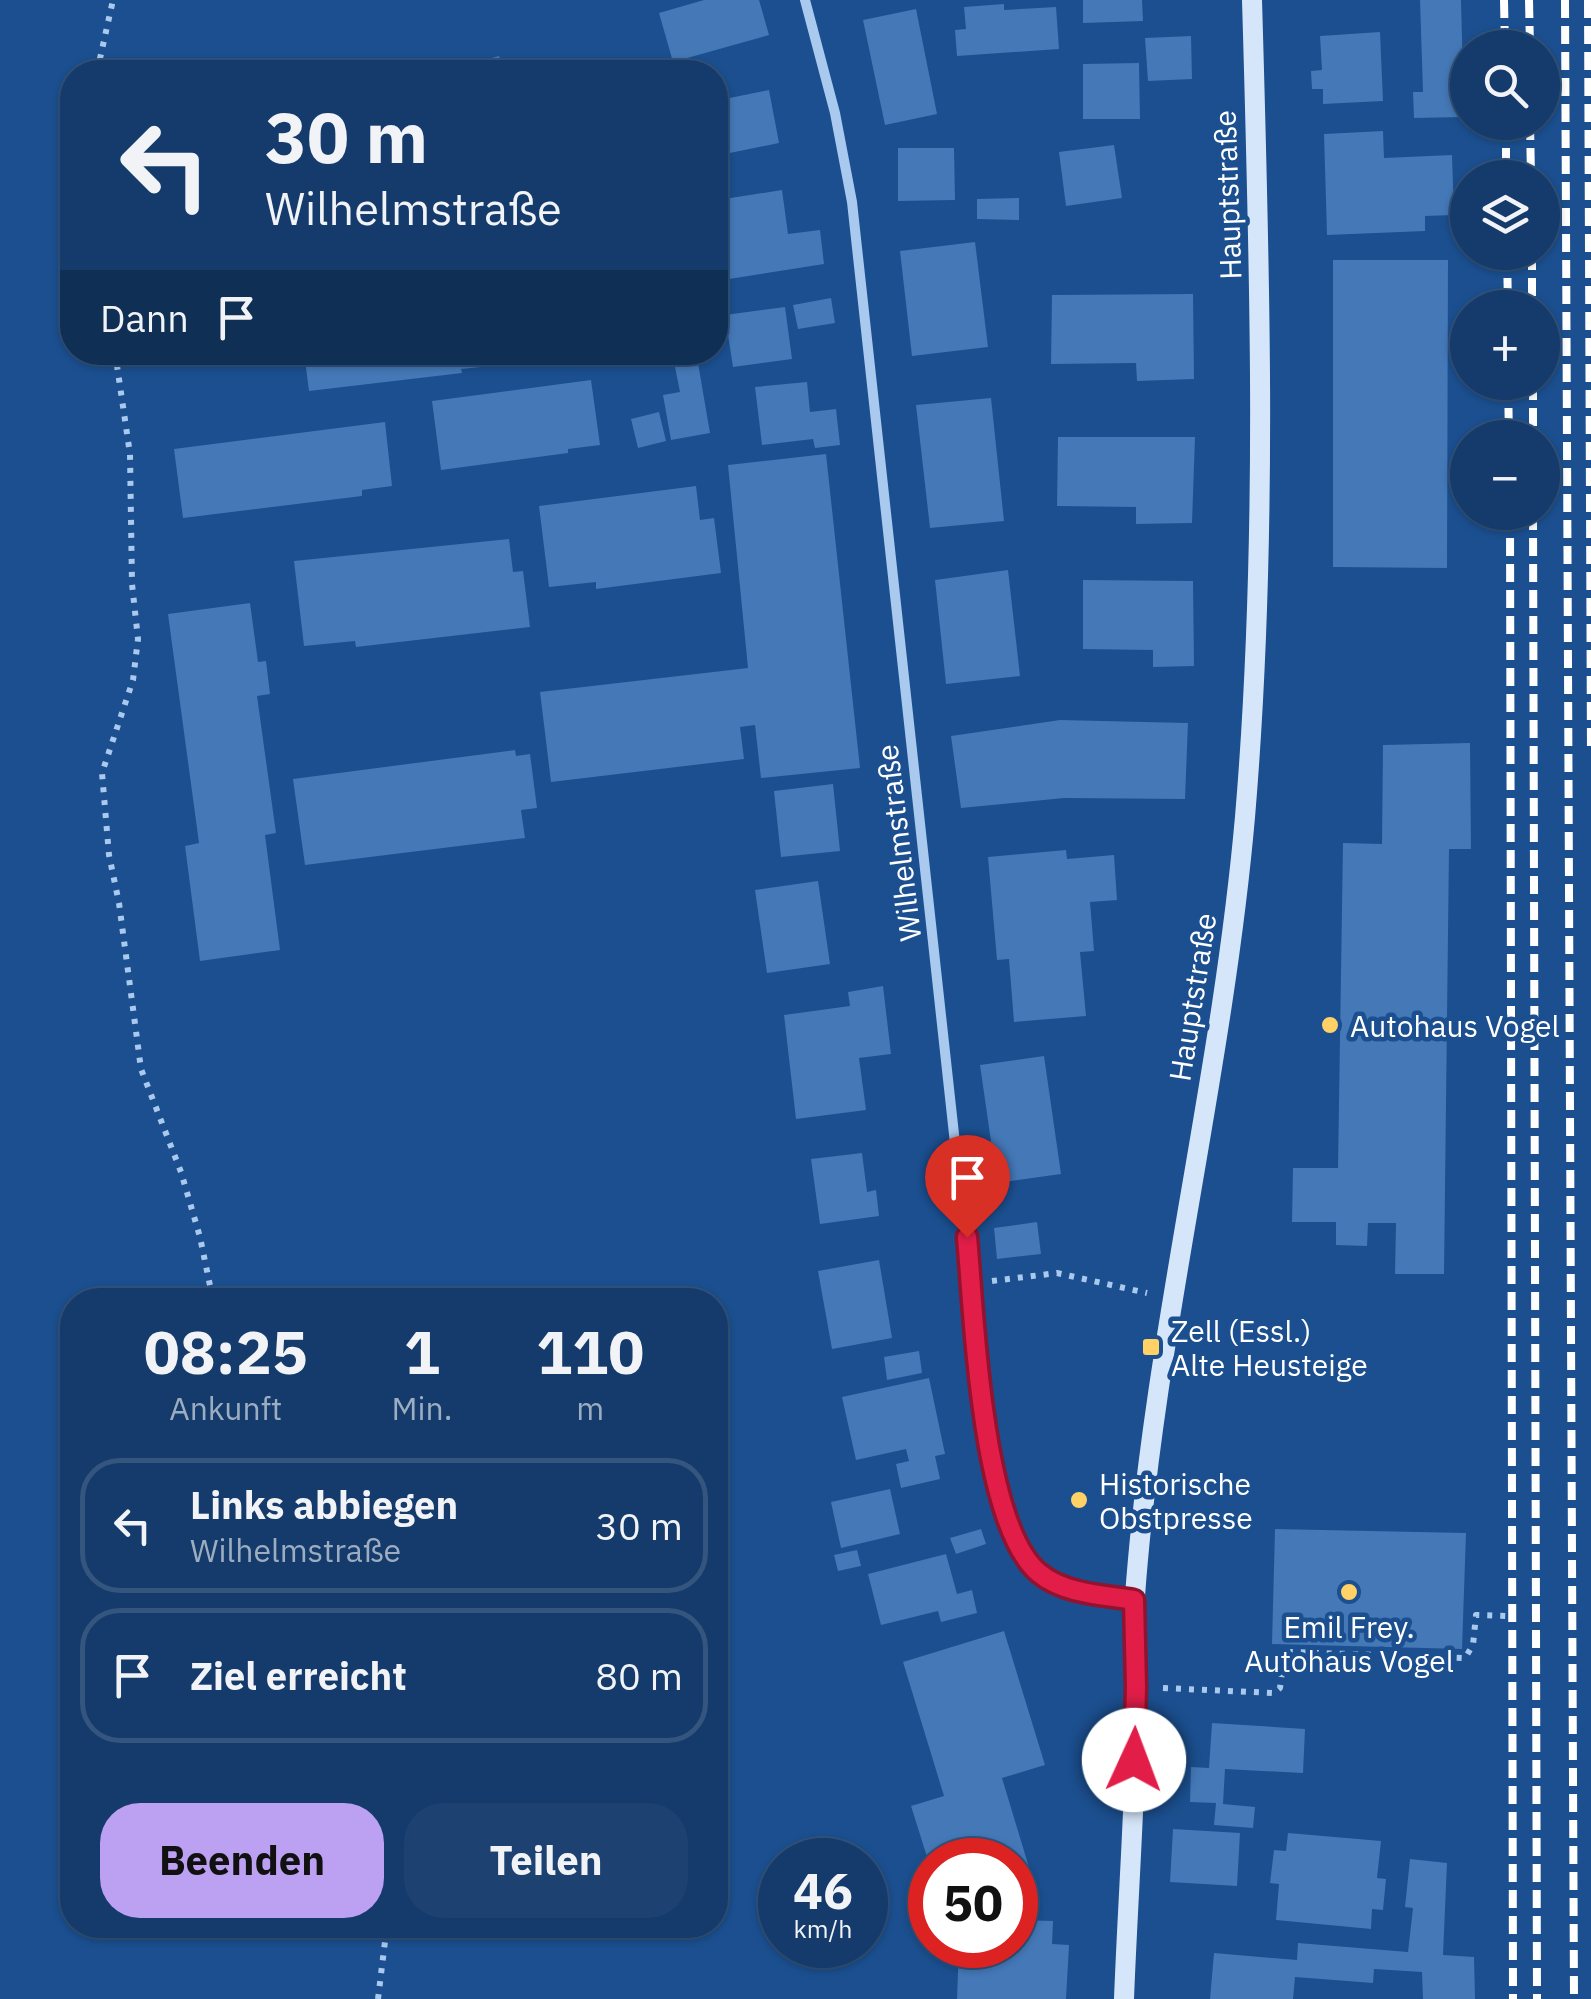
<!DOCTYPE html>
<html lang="de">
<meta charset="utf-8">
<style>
:root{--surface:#143b6b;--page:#1d4271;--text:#f1f3f6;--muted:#9dadc1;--line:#33557e;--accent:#bca0f2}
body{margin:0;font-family:"IBM Plex Sans",sans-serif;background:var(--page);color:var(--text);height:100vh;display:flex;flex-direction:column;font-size:38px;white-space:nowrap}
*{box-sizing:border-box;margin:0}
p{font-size:32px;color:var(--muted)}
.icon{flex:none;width:55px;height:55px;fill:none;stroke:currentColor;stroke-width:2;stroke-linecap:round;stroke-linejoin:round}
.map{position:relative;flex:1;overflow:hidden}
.drawer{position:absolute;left:60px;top:1288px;width:668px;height:650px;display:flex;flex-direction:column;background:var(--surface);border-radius:40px;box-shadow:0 2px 8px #0004,0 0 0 2px var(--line)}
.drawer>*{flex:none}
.top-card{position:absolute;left:60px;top:60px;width:668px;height:305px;border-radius:40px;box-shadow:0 2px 8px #0004,0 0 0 2px var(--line);background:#143b6b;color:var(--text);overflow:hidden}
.fabs{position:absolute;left:1450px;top:30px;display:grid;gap:20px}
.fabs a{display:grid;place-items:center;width:110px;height:110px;border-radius:50%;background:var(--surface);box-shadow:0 2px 8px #0004,0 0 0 2px var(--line);font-size:50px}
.speed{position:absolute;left:758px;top:1838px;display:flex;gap:20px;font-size:50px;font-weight:700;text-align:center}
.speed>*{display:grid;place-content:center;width:130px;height:130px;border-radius:50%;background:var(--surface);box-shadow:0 2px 8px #0004,0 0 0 2px var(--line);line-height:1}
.speed small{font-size:25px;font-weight:400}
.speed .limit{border:15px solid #d22;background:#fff;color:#111}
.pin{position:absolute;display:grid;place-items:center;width:85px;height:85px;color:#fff;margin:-102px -42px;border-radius:50% 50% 50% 0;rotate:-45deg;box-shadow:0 0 10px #0007}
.pin .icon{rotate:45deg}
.me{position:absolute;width:110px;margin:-55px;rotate:2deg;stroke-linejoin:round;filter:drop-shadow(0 0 8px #0008)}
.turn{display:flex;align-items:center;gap:35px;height:210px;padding:0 40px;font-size:45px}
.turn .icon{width:130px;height:130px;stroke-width:2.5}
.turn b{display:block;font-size:70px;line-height:85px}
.then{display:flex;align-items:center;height:95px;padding:0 40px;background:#0003;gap:20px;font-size:38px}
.eta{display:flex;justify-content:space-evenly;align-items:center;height:170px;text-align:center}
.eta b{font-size:60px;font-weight:700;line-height:70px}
.cta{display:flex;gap:20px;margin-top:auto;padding:20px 40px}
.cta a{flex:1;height:115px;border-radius:40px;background:var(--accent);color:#111;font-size:40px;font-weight:700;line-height:115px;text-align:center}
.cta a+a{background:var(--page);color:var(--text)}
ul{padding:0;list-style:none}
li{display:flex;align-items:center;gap:30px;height:135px;margin:0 20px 15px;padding:0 20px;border:5px solid var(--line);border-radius:40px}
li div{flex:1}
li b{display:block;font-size:38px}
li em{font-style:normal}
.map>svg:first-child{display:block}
.building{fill:#4478b7}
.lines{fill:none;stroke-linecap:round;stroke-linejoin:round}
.path{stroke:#a9c9ee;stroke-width:6;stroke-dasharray:5 8;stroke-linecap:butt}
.minor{stroke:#a9c9ee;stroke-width:10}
.secondary{stroke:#d6e6fa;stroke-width:20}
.rail{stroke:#fff;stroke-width:8;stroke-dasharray:18 8;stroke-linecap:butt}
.route-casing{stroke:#92132f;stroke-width:25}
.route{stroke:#e11d48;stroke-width:18}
.poi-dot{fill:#ffd166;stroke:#1b4f8f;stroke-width:4}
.labels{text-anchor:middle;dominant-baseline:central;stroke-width:9;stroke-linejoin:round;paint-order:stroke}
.street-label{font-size:30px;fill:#fff;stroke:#1b4f8f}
.poi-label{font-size:30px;fill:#fff;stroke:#1b4f8f;text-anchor:start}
</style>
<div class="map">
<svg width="1591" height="1999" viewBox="0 0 1591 1999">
<rect width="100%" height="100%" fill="#1b4f8f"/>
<g class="building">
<polygon points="704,0 759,0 769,35 673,62 659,13"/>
<polygon points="1083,0 1142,0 1143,21 1083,23"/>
<polygon points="1420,0 1461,0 1464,117 1414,118 1413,92 1423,92"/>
<polygon points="1004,4 1004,10 1056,7 1059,49 957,56 955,30 966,29 964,7"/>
<polygon points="916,9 937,114 885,125 863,20"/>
<polygon points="1380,32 1383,101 1323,104 1323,89 1312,89 1311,71 1322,70 1320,36"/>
<polygon points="1191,36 1192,79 1148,81 1145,38"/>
<polygon points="499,56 504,72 446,72 446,71"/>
<polygon points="1139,63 1140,119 1083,119 1083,64"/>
<polygon points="769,90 779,143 715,156 715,101"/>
<polygon points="1383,131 1384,158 1452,155 1454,215 1425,216 1425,231 1327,235 1324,134"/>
<polygon points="1114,145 1122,198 1066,206 1059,152"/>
<polygon points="898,148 954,148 955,200 898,201"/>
<polygon points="782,190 788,234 820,230 824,264 729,279 718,200"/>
<polygon points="1019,198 1019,220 977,219 977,199"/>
<polygon points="975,242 988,347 912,356 900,251"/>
<polygon points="1333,260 1448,260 1447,568 1333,567"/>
<polygon points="1193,294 1194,379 1137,381 1136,363 1051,364 1052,295"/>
<polygon points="831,298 835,323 798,329 793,305"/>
<polygon points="785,307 792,359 733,367 725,315"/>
<polygon points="304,352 490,352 491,366 461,369 462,373 309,391"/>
<polygon points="698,363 710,433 671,440 663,395 680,392 675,367"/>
<polygon points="591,380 600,445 568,449 568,453 441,470 432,401"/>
<polygon points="807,382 810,412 836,409 840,445 815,448 813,439 762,445 755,387"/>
<polygon points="991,398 1004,521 930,528 916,405"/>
<polygon points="659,412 666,441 638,448 631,419"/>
<polygon points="385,422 392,486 362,490 362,496 183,518 174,449"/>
<polygon points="1058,437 1195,437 1192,523 1136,524 1136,507 1057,506"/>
<polygon points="826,454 860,768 761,778 755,725 740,727 744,759 551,782 540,692 748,668 728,465"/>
<polygon points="696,486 700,520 714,518 721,573 596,589 596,582 549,587 539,506"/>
<polygon points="509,539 513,572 523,571 530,627 356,647 355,641 304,646 294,561"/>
<polygon points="1008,570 1020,676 946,684 935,580"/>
<polygon points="1083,580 1193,581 1194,666 1153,667 1153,650 1083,649"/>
<polygon points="250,603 258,662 266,661 270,694 257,696 276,833 265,835 280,950 200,961 185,846 199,843 168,614"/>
<polygon points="1060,720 1188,723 1185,799 1064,798 961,808 951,736"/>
<polygon points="1470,743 1471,849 1449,849 1444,1274 1395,1274 1396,1223 1368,1223 1367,1246 1336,1245 1336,1222 1292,1222 1293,1168 1338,1168 1343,843 1382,844 1383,745"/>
<polygon points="515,750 516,756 530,754 537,808 521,810 525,838 305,865 293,779"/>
<polygon points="833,784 840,851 781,857 774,791"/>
<polygon points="1066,850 1067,859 1114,855 1117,900 1090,902 1094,951 1080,952 1086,1016 1014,1022 1009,959 997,960 988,857"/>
<polygon points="818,881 830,964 767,973 755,890"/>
<polygon points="883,986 891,1054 859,1058 866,1110 796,1119 784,1015 850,1006 848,992"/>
<polygon points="1044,1056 1061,1174 997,1183 980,1065"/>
<polygon points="862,1153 867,1192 876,1190 879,1216 820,1224 811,1159"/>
<polygon points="1037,1222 1041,1254 997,1259 994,1228"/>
<polygon points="879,1260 892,1338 832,1349 818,1271"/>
<polygon points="919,1351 922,1373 887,1380 884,1357"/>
<polygon points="929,1378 945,1454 935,1456 940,1479 901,1488 896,1464 909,1461 906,1449 856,1460 842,1397"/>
<polygon points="890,1489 900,1534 841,1548 831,1502"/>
<polygon points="981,1529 986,1544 956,1554 950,1538"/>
<polygon points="1275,1529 1466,1533 1462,1649 1272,1644"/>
<polygon points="857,1550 861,1566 838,1571 834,1555"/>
<polygon points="946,1554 957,1594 972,1590 977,1613 941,1622 938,1611 881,1625 868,1574"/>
<polygon points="1004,1631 1045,1765 1002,1778 1031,1874 1015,1879 1015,1860 928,1860 911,1806 944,1796 903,1662"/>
<polygon points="1212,1723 1305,1729 1303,1773 1225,1769 1223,1804 1255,1807 1253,1828 1214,1825 1216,1803 1190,1802 1191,1767 1209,1768"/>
<polygon points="1173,1829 1240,1833 1237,1886 1170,1882"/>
<polygon points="1288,1833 1381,1841 1377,1878 1386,1879 1383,1910 1372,1909 1371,1929 1276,1920 1279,1884 1270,1883 1274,1850 1286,1851"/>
<polygon points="1410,1859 1447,1863 1443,1955 1474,1957 1475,1999 1423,1999 1422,1972 1374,1969 1373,1983 1295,1977 1293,1999 1210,1999 1214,1953 1297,1960 1298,1943 1408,1952 1413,1908 1405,1907"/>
<polygon points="1015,1920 1053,1921 1052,1944 1069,1945 1066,1999 957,1999 959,1945 1015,1945"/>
</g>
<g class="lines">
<g class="path">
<polyline points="97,72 113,0"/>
<polyline points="115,352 130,454 132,584 138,639 133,680 102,773 109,855 119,903 141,1069 181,1172 200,1237 213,1300"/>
<polyline points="992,1281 1057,1273 1147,1293"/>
<polyline points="1163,1688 1274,1693 1280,1688 1284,1656 1291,1652 1465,1658 1473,1645 1476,1615 1508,1616"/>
<polyline points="378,1999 387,1925"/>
</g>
<path class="minor" d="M805,0L835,113L852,202L982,1390C989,1444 997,1553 1051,1581C1077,1594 1107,1596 1134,1600"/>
<path class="secondary" d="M1124,1999C1128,1895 1136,1791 1137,1686C1137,1656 1133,1626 1135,1596C1154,1335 1222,1078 1245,817C1268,545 1260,272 1252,0"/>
<g class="rail">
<polyline points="1504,0 1505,48"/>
<polyline points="1529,0 1530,48"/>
<polyline points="1565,0 1574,1999"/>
<polyline points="1588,0 1591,753"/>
<polyline points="1506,122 1506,178"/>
<polyline points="1530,122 1531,178"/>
<polyline points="1507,252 1508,308"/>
<polyline points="1532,252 1532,308"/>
<polyline points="1508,382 1509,438"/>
<polyline points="1533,382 1533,438"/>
<polyline points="1510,512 1513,1999"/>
<polyline points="1533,512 1537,1999"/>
</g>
</g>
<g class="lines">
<defs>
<path id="route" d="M967,1237C974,1312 981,1525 1039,1573C1064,1594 1103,1595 1134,1600L1136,1687L1134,1760"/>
</defs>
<use href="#route" class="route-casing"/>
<use href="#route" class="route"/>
</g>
<g class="poi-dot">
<circle cx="1330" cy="1025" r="10"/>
<rect x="1141" y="1337" width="20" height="20" rx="5"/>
<circle cx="1079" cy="1500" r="10"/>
<circle cx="1349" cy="1592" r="10"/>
</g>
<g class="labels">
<g class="street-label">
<text transform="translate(1227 195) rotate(-92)">Hauptstraße</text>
<text transform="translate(898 843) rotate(-97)">Wilhelmstraße</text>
<text transform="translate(1192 997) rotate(-81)">Hauptstraße</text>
</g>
<g class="poi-label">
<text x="1350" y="1025">Autohaus Vogel</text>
<text x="1171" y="1330">Zell (Essl.)<tspan x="1171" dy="34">Alte Heusteige</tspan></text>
<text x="1099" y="1483">Historische<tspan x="1099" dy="34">Obstpresse</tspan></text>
<text x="1349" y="1626" text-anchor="middle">Emil Frey.<tspan x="1349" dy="34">Autohaus Vogel</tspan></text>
</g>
</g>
</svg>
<div class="fabs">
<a><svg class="icon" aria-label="search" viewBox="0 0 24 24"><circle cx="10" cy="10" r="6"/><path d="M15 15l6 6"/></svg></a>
<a><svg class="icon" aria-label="layers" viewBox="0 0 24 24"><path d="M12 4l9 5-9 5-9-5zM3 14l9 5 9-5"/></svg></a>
<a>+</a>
<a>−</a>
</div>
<div class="speed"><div>46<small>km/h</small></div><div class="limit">50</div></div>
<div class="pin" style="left:967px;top:1237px;background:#d93025"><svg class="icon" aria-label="arrive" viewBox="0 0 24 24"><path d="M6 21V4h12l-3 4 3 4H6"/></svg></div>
<svg class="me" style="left:1134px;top:1760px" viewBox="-20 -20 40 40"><circle r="19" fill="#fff"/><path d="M0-13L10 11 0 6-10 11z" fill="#e11d48"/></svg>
<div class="top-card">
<div class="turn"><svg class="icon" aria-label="left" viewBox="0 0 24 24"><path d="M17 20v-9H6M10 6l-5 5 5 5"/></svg><div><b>30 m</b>Wilhelmstraße</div></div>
<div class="then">Dann<svg class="icon" aria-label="arrive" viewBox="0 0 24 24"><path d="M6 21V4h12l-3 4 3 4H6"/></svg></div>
</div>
<section class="drawer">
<div class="eta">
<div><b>08:25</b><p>Ankunft</p></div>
<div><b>1</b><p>Min.</p></div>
<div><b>110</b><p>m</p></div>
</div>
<ul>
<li><svg class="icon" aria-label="left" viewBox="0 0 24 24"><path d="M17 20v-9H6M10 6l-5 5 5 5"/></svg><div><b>Links abbiegen</b><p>Wilhelmstraße</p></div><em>30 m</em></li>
<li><svg class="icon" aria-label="arrive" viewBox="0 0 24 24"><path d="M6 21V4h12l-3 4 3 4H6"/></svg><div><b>Ziel erreicht</b></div><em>80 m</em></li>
</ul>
<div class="cta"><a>Beenden</a><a>Teilen</a></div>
</section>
</div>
